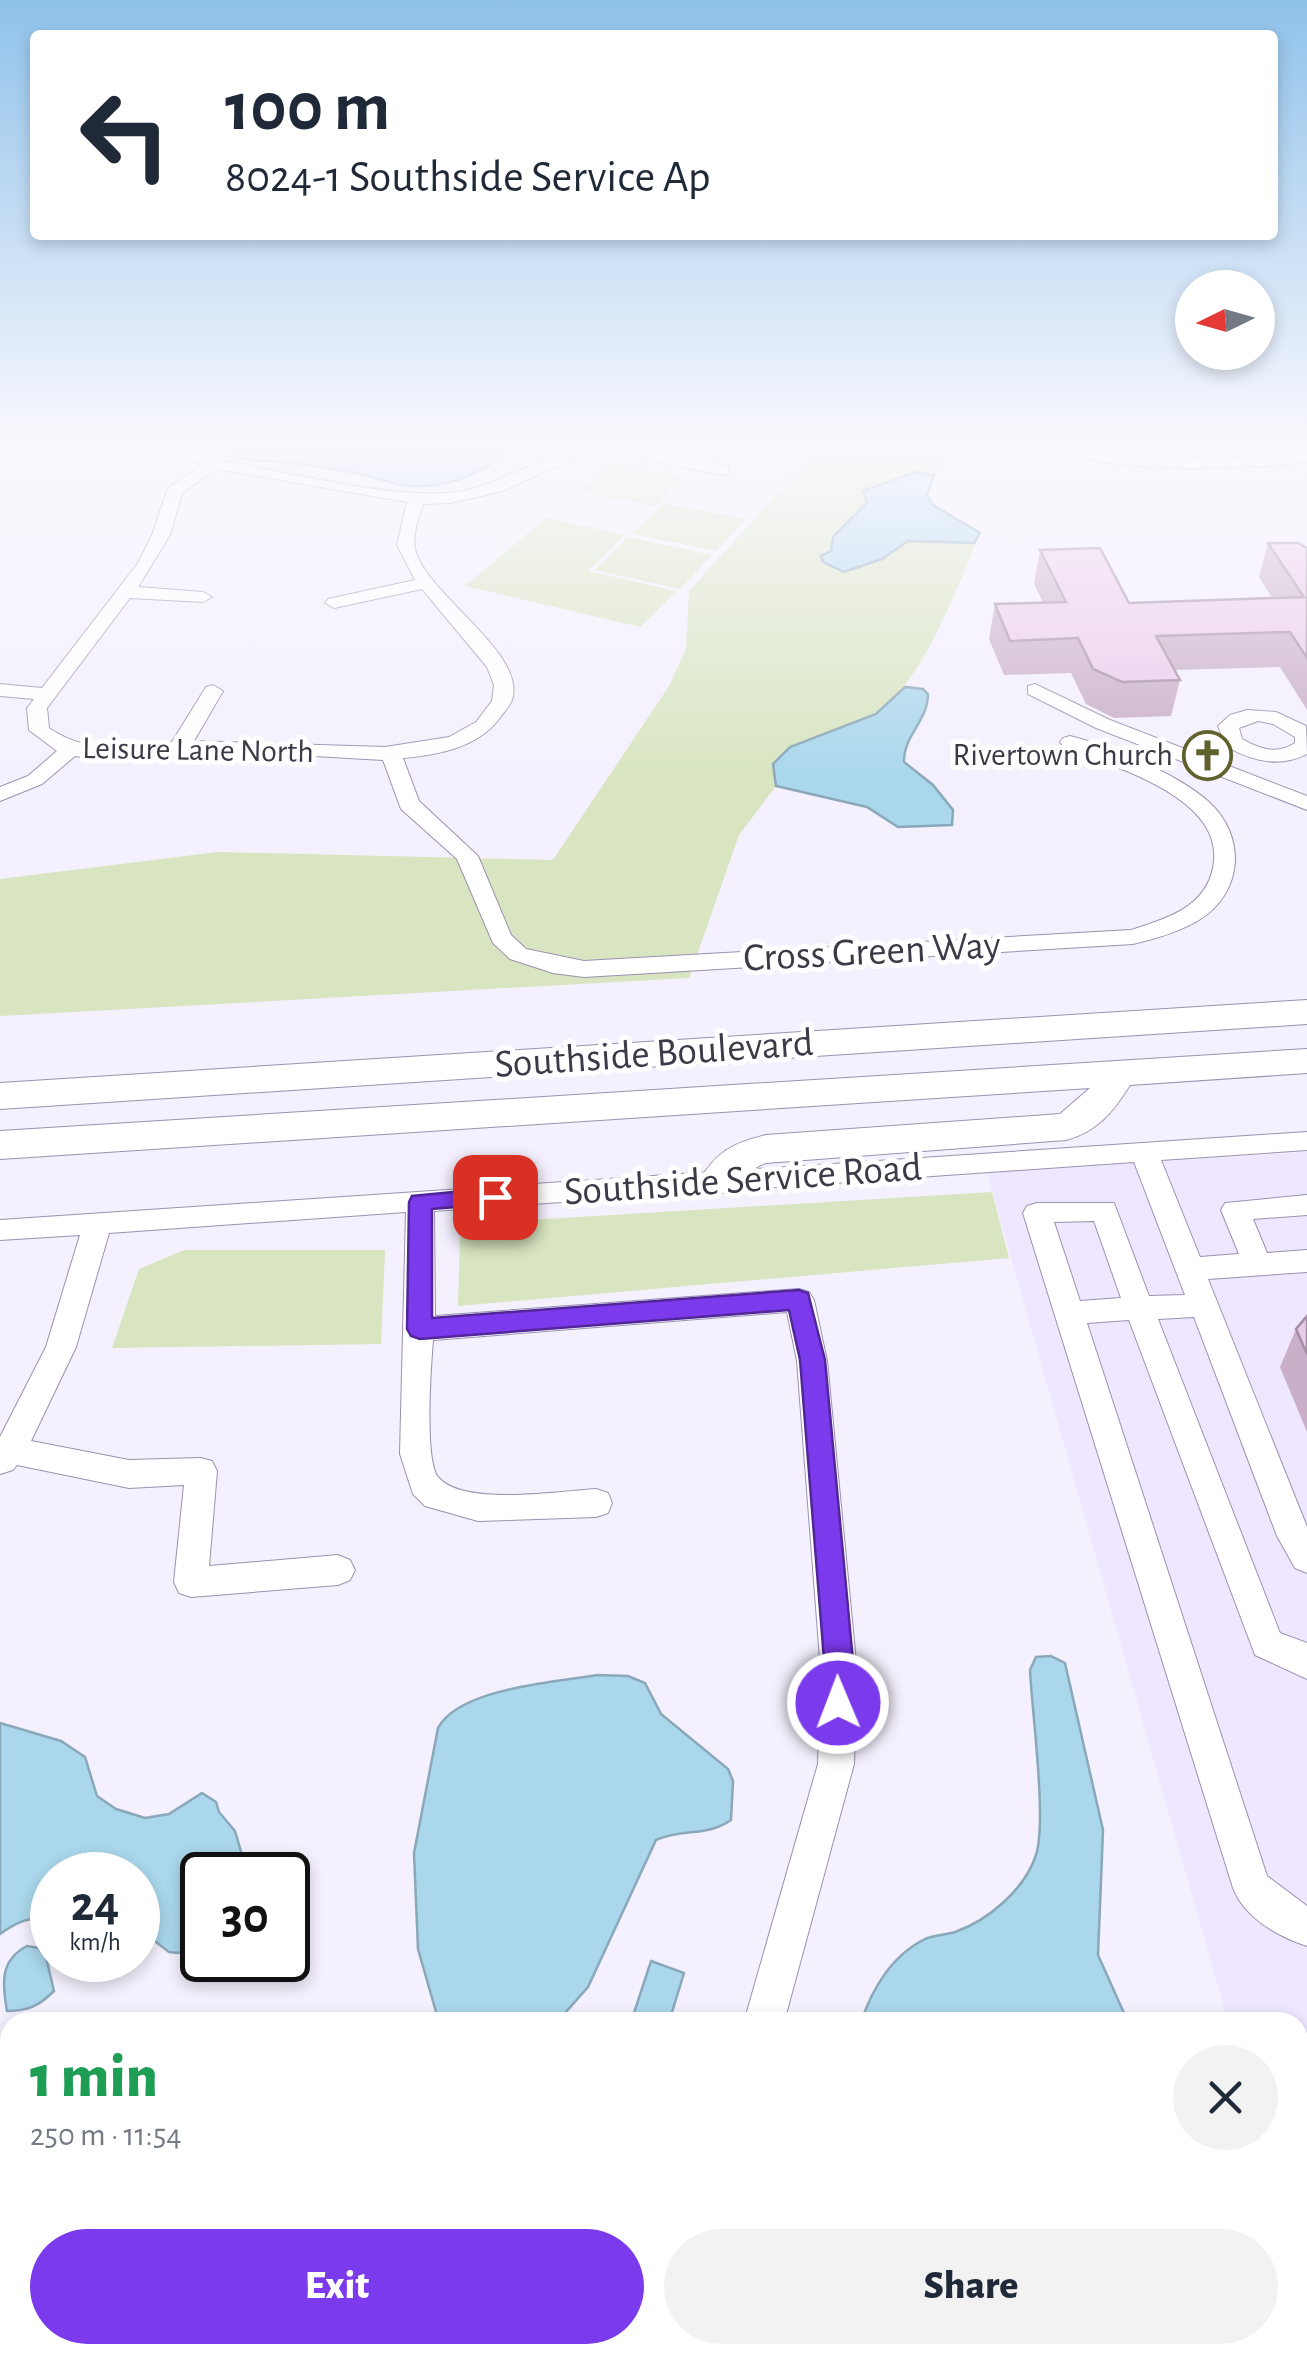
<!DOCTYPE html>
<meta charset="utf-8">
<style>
:root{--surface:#fff;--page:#f2f2f3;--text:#1f2937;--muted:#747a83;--accent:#7c3aed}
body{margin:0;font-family:"Alegreya Sans",sans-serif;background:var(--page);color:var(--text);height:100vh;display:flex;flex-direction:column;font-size:38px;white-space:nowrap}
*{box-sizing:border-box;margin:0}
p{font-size:32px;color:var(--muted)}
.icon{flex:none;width:55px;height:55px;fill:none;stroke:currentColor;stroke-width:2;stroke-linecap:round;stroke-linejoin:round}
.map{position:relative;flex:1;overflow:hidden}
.sheet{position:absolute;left:0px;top:2012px;width:1308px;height:352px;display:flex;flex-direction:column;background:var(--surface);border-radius:30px 30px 0 0;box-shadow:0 5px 15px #0003}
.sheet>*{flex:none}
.top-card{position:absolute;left:30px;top:30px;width:1248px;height:210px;border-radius:10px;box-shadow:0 5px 15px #0003;background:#fff;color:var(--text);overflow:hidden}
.needle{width:65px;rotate:265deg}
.tools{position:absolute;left:1175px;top:270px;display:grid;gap:20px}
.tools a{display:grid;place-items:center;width:100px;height:100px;border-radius:50%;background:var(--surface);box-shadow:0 5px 15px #0003;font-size:50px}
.speed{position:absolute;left:30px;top:1852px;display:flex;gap:20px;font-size:50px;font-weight:700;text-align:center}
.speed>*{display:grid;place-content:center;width:130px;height:130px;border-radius:50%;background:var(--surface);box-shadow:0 5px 15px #0003;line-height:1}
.speed small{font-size:25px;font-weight:400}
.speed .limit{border:5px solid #111;border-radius:15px;background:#fff;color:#111}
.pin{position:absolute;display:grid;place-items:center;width:85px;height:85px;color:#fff;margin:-42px;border-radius:20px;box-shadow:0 5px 15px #0006}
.me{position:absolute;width:110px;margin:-55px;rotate:359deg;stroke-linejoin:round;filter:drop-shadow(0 0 8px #0008)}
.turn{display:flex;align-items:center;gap:35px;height:210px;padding:0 30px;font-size:45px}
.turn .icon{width:130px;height:130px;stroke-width:2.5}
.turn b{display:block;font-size:70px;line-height:85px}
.round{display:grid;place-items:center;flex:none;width:105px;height:105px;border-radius:52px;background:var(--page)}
.summary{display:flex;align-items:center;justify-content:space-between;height:170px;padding:0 30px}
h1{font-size:60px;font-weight:800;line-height:75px;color:#1e9e55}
.action{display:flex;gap:20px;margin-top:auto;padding:20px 30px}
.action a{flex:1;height:115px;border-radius:60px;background:var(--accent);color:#fff;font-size:40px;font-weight:800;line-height:115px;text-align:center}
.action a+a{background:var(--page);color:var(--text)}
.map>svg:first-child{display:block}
.built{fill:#eee7ff}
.green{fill:#d8e5c0}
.water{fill:#aad7ec;stroke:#8aa8ba;stroke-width:2.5}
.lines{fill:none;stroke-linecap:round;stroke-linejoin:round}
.minor-casing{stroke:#9b91b0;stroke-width:2}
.highway-casing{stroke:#9b91b0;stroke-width:2}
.minor{fill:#fff;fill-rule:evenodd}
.highway{fill:#fff;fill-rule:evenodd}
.wall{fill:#caafc9}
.building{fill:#ebcbea;stroke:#a48ea4;stroke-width:2.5}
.route{fill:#7c3aed;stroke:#51269a;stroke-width:2.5}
.labels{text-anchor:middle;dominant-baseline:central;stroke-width:10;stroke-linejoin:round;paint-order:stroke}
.far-street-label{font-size:32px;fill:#3e3946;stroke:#fff}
.far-poi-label{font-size:32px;fill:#3e3946;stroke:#fff;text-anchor:end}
.street-label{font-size:40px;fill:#3e3946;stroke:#fff}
</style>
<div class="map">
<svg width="1307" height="2364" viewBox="0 0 1307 2364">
<rect width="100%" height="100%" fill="#f4f0fd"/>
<polygon class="built" points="1307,1152 1307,2288 1304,2289 1298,2267 1298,2022 1228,2022 987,1173"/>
<g class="green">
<path d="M830,447L940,450L944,463L934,475L927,496L933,505L980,533C960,581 923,682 877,713C844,735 803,734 773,763L776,786L739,835L689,978L0,1016V879L218,852L553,860L669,686L686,649L689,591L811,456Z"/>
<polygon points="611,462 686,476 655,506 578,491"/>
<polygon points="664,503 746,519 716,551 632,534"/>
<polygon points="546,518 625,535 588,571 676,591 640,627 465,586"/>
<polygon points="628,537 712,555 680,589 594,570"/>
<polygon points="992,1192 1009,1258 458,1306 460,1237 529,1220"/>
<polygon points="184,1250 385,1250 381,1344 112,1348 139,1269"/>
</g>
<g class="water">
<path d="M211,447H503L507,448C491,471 453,485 424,486C402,488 385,480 363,475C330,468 297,462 263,461C246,460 224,459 211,447Z"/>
<polygon points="915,472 934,475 927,495 933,505 980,533 974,543 908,541 882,559 844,572 823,562 821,556 831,551 833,537 867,503 863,491"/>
<path d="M905,687L923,689L928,694C928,721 903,736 904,762L933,785L953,810L952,825L898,827L867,807L776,786L773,764L790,747L876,714Z"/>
<path d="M1051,1656L1065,1663L1103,1830L1098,1955L1128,2022H861C872,1989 892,1955 925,1939C934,1935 945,1935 955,1932C989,1920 1025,1889 1036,1855C1047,1819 1032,1713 1030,1670L1036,1657Z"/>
<path d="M597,1675L628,1676L645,1683L661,1714L728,1769L733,1781L731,1820C707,1837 683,1828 656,1840L588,1987L557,2022H439L418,1949L414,1853L438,1728C459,1688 556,1682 597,1675Z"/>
<path d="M0,1723L61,1741L85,1757L97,1796L116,1809L145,1818L169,1814L202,1793L216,1802L219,1812L235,1831L248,1875H202V1944L178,1953L169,1952L143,1932L138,1924V1875H52V1924C36,1912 15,1923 0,1934Z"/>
<path d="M27,1946L38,1948L46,1957L54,1991C39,2006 28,2011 7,2011C2,1983 0,1960 27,1946Z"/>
<polygon points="651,1961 684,1973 669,2022 631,2022"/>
</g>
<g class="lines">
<defs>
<g id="minor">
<path d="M167,447H188L218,460C285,471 380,497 446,493C494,490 531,460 576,448C617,437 687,457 728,467V473L722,475L598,448L502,491L451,503L423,504C419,518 412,534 415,549C426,595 527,652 512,700C510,706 503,713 499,719C477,748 437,755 403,758L419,801L478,856L511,935L526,949L584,961L1131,930C1165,919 1205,908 1213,868C1228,797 1112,767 1063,746L1060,742L1063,738L1070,736C1111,746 1178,774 1209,802C1247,837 1243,893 1199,920C1179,932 1155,939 1133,944L584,977L553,973L510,959L493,943L457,859L401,809L383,760L246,752L110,761L75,756L42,784L0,801V787L28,776L57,751L29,730L27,708L34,699L0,696V684L42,688L138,563L152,535L168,488L202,465ZM217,469L407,502L397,545L415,580L328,599L325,603L334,608L422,589L487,667L494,685L492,701L476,722L449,737L385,747L194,741L223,691L213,685L206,687L172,742C127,747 88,755 49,728L47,708L130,598L203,602L212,597L203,592L138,587L170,535L182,493Z"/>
<path d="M1060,447L1217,460L1307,452V462C1255,469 1101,476 1060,447Z"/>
<polygon points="1035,684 1110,720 1307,796 1307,810 1096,728 1028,694 1028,686"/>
<path d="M1247,710L1276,712L1306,726L1307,754C1280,768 1251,761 1226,746L1218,726L1230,715ZM1258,721L1273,724L1295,737V743C1277,755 1260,749 1242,739L1239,728Z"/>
<path d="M1307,1132V1150L1161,1160L1200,1257L1239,1254L1221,1210L1225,1203L1307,1195V1215L1253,1219L1267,1253L1307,1250V1272L1208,1279L1307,1527V1573L1295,1568L1277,1536L1194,1317L1158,1319L1280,1633L1307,1643V1679L1255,1655L1129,1320L1087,1323L1267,1876L1307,1906V1946C1278,1937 1244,1917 1233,1888L1023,1213L1027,1206L1037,1203H1114L1149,1296L1185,1295L1134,1162L434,1211L435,1316L799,1289L809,1292L814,1300L827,1361L857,1672L854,1764L784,2022H744L818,1764L821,1672L797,1361L787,1312L433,1340C431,1365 424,1459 438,1477C463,1507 560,1491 596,1489L608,1493L612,1503L608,1513L596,1517L478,1521L425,1506L413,1494L400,1454L406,1212L109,1233L76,1347L31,1441L129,1460L201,1458L212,1461L217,1471L209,1566L338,1555L350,1560L355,1570L350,1580L338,1585L191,1597L179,1593L174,1582L184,1485L129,1488L17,1465L13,1470L0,1474V1437L46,1347L80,1235L0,1240V1220ZM1094,1221L1121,1298L1080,1301L1054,1222Z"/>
<polygon points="10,2098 10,2145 0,2149 0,2102"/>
<polygon points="10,2297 10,2344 0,2348 0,2301"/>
<polygon points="690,2355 738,2355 742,2364 694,2364"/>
</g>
<g id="highway">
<polygon points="1307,1000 1307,1024 0,1109 0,1083"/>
<path d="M1307,1049V1073L1130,1085C1113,1112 1098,1131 1066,1140L766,1163C738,1172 737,1202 705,1192L699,1182C715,1152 733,1143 766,1135L1060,1114L1090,1088L0,1159V1131Z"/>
</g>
</defs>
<use href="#minor" class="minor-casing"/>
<use href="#highway" class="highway-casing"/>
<use href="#minor" class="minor"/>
<use href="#highway" class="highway"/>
</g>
<g class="wall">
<polygon points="1268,543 1307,548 1307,710 1280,667 1175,670 1180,680 1171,716 1114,718 1086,704 1071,673 1004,675 989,639 995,604 1043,603 1034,583 1040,550 1129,603 1272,598 1259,577"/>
<polygon points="1307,1316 1307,1432 1280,1367 1296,1329"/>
<polygon points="1307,2110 1307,2133 1298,2126"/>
</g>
<g class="building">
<polygon points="1268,543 1298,543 1307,548 1307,658 1290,632 1156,636 1180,680 1122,682 1093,669 1078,638 1010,641 995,604 1066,602 1040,550 1100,548 1129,603 1304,597"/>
<polygon points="1307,1316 1307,1354 1296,1329"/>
</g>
<linearGradient id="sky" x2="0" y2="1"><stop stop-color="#8fc2ea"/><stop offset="0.57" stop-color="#faf8fe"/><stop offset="1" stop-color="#faf8fe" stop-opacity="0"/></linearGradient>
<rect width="1307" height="778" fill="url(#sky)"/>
<polygon class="route" points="495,1188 506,1197 503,1203 432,1209 432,1318 799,1290 808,1293 825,1360 854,1672 853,1703 849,1713 838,1717 828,1713 823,1703 825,1672 800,1360 789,1310 420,1339 411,1336 407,1329 409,1202 412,1196"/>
<defs>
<symbol id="church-ring" viewBox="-11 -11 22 22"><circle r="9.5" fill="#fff" stroke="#61612d" stroke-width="1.5"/><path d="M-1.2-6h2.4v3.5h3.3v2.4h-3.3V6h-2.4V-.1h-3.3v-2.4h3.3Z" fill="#61612d"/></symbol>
</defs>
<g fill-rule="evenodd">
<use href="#church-ring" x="1180" y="728" width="55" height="55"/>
</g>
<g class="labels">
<g class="far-street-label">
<text transform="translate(198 750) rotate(1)">Leisure Lane North</text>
</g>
<g class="far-poi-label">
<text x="1173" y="755">Rivertown Church</text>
</g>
<g class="street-label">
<text transform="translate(872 952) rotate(-3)">Cross Green Way</text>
<text transform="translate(654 1054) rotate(-4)">Southside Boulevard</text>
<text transform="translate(743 1180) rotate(-4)">Southside Service Road</text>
</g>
</g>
</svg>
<div class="tools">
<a><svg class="needle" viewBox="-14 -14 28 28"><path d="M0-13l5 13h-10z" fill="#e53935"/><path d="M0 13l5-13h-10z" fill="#747a83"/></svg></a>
</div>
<div class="speed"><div>24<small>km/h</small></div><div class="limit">30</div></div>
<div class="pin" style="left:495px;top:1197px;background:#d93025"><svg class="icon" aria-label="arrive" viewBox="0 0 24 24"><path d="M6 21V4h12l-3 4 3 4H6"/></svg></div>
<svg class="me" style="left:838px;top:1703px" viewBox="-20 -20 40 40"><circle r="17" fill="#7c3aed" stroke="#fff" stroke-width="3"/><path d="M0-11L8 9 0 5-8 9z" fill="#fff"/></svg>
<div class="top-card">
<div class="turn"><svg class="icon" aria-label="left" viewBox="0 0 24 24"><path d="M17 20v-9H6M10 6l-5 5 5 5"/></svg><div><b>100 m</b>8024-1 Southside Service Ap</div></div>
</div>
<section class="sheet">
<div class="summary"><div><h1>1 min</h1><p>250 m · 11:54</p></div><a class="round"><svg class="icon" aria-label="close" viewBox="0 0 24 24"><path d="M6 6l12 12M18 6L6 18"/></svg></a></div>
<div class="action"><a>Exit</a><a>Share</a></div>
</section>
</div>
